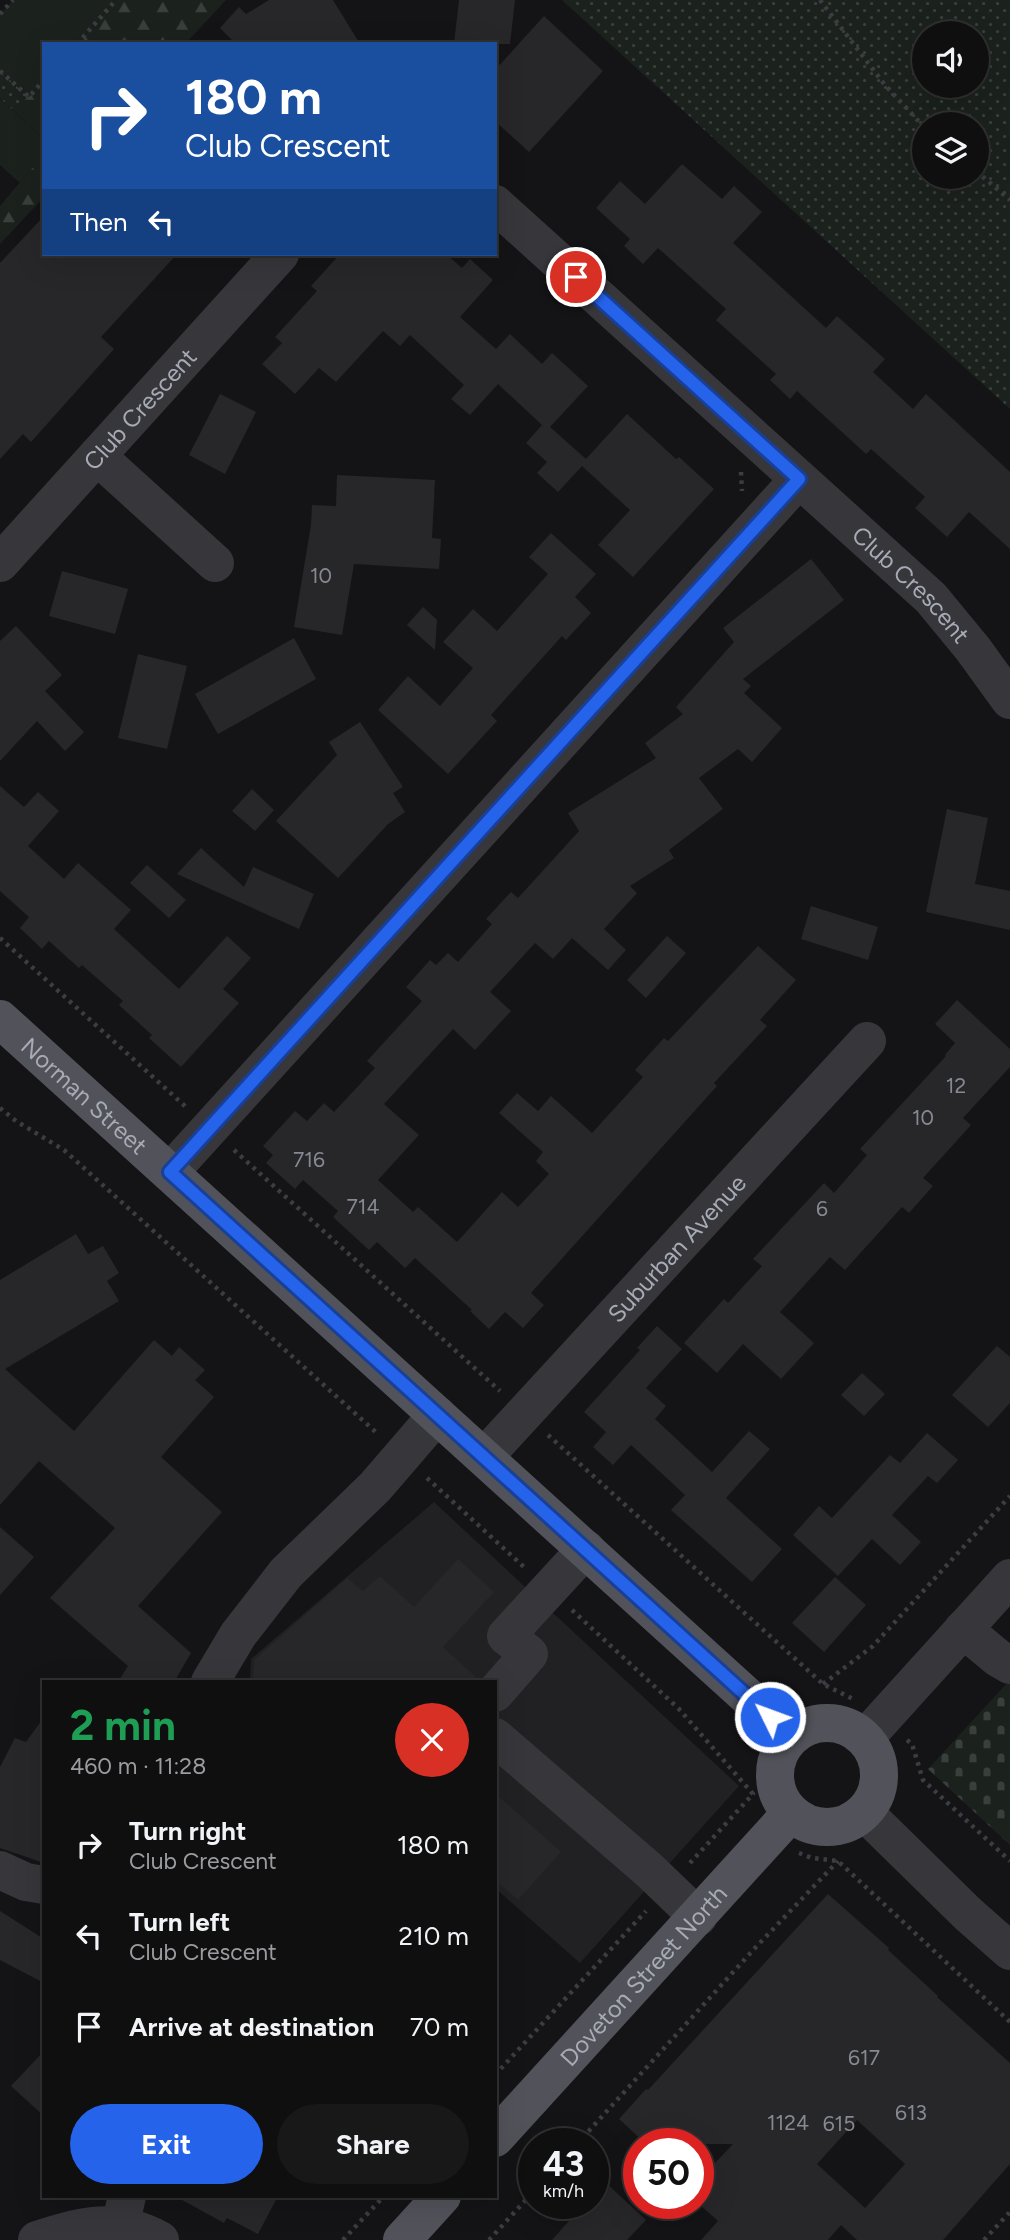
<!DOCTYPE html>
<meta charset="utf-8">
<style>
:root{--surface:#0f0f10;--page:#181819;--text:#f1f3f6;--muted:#9b9c9f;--line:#2f2f30;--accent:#2563eb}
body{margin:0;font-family:Figtree,sans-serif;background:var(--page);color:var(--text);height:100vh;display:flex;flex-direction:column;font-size:26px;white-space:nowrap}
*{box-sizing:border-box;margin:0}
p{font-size:23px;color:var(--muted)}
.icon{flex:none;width:38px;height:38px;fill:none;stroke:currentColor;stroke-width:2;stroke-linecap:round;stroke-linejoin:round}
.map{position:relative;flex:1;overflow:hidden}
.details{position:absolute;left:42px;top:1680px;width:455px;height:518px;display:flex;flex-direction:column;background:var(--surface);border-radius:0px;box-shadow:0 7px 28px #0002,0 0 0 2px var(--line)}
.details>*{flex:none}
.hud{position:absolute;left:42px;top:42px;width:455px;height:214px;border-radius:0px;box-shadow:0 7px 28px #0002,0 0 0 2px var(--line);background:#1a4fa0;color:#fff;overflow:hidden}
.tools{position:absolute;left:912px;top:21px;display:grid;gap:14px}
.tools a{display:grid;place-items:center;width:77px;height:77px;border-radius:50%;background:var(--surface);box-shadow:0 7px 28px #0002,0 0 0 2px var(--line);font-size:35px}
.speed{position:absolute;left:518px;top:2128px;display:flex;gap:14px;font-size:35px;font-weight:700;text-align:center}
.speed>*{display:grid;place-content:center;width:91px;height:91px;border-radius:50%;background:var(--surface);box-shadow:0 7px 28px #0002,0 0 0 2px var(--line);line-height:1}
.speed small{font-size:18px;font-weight:400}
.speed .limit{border:10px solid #d22;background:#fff;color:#111}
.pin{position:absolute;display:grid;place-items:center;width:60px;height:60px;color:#fff;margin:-30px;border:4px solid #fff;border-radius:50%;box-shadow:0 2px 7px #0007}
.me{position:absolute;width:77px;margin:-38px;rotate:312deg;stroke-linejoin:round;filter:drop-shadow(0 0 5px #0008)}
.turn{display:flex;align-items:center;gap:24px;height:147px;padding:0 28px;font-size:32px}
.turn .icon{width:91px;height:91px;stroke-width:2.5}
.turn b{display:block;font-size:49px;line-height:60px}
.then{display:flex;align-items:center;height:66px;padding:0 28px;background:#0003;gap:14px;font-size:26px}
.round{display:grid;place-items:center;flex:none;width:74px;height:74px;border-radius:37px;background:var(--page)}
.head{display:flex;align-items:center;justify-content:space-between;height:119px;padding:0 28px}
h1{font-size:42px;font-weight:700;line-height:52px;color:#1e9e55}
.primary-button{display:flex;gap:14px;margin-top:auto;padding:14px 28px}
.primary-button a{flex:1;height:80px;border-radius:42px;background:var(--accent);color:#fff;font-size:28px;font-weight:700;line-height:80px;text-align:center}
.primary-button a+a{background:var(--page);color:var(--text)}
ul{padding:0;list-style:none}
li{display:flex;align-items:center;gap:21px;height:91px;padding:0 28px}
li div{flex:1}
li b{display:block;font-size:26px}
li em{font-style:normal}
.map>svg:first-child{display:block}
.built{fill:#212023}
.grass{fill:url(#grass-dots);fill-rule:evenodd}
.forest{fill:url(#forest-firs)}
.cemetery{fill:url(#cemetery-stones)}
.garden{fill:#1b211c}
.building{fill:#27272a;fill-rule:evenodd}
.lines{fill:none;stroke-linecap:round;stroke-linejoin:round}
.path{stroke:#3c3d42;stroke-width:4.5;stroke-dasharray:3.5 5;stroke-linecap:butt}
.minor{stroke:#36363b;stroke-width:38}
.major{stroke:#52535a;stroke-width:38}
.route-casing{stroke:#184099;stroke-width:18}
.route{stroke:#2563eb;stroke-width:12}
.labels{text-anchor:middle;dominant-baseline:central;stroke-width:7;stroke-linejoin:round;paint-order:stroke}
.number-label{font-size:21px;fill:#868992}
.street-label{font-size:24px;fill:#a7abb5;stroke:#0f0f11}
</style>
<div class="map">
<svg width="1010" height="2240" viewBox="0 0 1010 2240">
<defs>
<pattern id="grass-dots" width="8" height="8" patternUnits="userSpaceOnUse" patternTransform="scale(1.75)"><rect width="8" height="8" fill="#1b211c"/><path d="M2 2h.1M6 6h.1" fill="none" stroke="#393f3b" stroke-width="1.8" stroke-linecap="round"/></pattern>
<pattern id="forest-firs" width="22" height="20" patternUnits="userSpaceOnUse" patternTransform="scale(1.75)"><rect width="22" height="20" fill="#1b211c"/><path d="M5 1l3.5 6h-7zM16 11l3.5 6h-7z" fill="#393f3b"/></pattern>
<pattern id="cemetery-stones" width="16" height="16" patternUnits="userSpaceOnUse" patternTransform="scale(1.75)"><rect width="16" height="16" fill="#1b211c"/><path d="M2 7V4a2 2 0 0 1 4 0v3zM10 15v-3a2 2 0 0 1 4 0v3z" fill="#393f3b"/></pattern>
</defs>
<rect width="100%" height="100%" fill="#141416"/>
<polygon class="built" points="434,1502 739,1786 580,1963 495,1888 495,1682 250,1682 251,1659"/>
<g class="grass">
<path d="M562,0H1010V409ZM924,33H976V86H924ZM924,124H976V177H924Z"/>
<polygon points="0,71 29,97 14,111 0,98"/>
</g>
<g class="forest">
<polygon points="116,0 226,0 185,44 77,44"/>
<polygon points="44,80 44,140 14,111"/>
<polygon points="44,154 44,197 0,244 0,206"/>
</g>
<polygon class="cemetery" points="1010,1680 1010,1845 928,1769"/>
<g class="garden">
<polygon points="13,0 116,0 77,44 44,44 44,80 29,97 0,71 0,14"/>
<polygon points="0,98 44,140 44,154 20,183 0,165"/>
</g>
<g class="building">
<polygon points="269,0 333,0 360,44 236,44 220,28 239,7 246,14"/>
<polygon points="459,0 515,0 510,44 454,44"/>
<polygon points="544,16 603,71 529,152 495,121 495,70"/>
<polygon points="682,164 722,199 734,186 762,212 733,243 826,328 837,316 885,359 873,372 913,409 926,394 1010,472 1010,549 969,512 947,537 915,508 925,497 871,449 866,454 797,391 790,399 770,380 776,374 716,320 726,309 658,248 643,264 624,246 630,239 596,208 620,181 645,204"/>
<polygon points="44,216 44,254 177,254 101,337 114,349 31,442 23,434 0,459 0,263"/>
<polygon points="340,254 446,254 462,268 470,259 493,280 460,317 496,349 510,334 542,364 552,353 588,386 550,427 586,459 627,414 676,459 679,457 714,489 633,577 598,545 630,510 582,466 558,492 537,473 547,462 526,443 542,425 498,384 470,415 451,399 464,385 410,335 400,346 383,331 336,382 319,368 295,394 262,364 282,343 275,337 317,291 311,286"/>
<polygon points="220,394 256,412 225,474 189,455"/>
<polygon points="337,475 435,480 432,538 441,539 439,569 354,564 342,635 294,627 311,525 312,505 336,506"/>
<polygon points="551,533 596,574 575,597 591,613 566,640 562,636 491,715 497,721 448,774 378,710 408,676 440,706 473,668 443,642 473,609 497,631 548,574 529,557"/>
<polygon points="811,559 844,600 743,679 751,686 744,693 782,728 752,762 738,749 699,778 723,809 669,850 674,858 630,886 637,893 604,929 626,950 608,970 572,938 553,959 535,943 490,992 511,1011 475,1050 453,1029 384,1104 419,1135 378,1180 413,1212 418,1207 457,1242 502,1192 518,1207 549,1174 536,1161 543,1152 499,1113 517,1093 538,1111 551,1096 592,1133 643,1077 635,1070 664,1038 668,1041 758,946 796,980 760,1020 767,1026 714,1083 717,1086 531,1293 544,1305 523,1328 505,1312 489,1329 470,1311 472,1310 415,1258 405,1268 377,1242 369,1250 333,1217 338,1211 303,1180 295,1189 266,1163 273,1155 263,1146 295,1111 307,1121 324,1103 334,1112 375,1068 367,1061 422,1001 406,987 430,960 436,965 448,953 458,962 492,924 486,919 511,892 518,898 579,831 568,813 656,758 645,743 683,714 676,707 734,642 723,628"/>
<polygon points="62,571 128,589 115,634 49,616"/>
<polygon points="423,607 437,620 435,650 407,625"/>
<polygon points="16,626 62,675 45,691 84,732 65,751 37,721 0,761 0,641"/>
<polygon points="294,638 316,679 218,734 195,694"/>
<polygon points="138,654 187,666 167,749 118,738"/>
<polygon points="360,722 403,787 393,793 405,812 388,824 338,878 276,821 337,755 329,742"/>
<polygon points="0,786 24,807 38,792 59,811 28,846 64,879 78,863 131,910 114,929 179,989 227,936 251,958 223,989 239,1003 181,1067 149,1038 152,1035 119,1005 123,1001 82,965 79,968 49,941 42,949 20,928 29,917 0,891"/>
<polygon points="252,789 274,810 255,831 232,811"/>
<polygon points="947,809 988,818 975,884 1010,891 1010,930 926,912"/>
<polygon points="201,848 244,887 253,867 314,894 299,929 177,874"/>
<polygon points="147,865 186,900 169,918 130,883"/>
<polygon points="811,906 878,927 868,960 801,939"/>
<polygon points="667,936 686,953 646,998 627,980"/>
<polygon points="957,1000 1010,1049 1010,1067 963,1118 971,1125 923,1178 933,1186 909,1213 902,1207 845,1270 830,1257 780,1312 814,1343 781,1379 743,1344 717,1373 684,1343 724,1299 728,1303 762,1266 753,1259 824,1183 834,1193 867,1155 860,1149 946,1056 945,1055 955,1043 935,1024"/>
<polygon points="76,1234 88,1254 103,1246 119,1273 107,1281 119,1301 5,1369 74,1431 154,1340 172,1356 179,1347 205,1370 195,1380 214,1397 161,1457 222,1512 138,1606 191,1653 174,1682 118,1682 128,1666 50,1598 115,1528 39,1461 0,1505 0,1280"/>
<polygon points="657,1326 682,1349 646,1388 666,1406 655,1419 712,1472 749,1431 770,1449 726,1498 782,1549 752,1582 671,1510 685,1495 631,1445 613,1465 593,1447 606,1432 584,1412 640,1350 637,1348"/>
<polygon points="997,1346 1010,1357 1010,1403 988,1427 952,1395"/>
<polygon points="862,1373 885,1394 864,1416 841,1395"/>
<polygon points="927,1433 958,1460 937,1483 928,1476 892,1515 921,1542 900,1565 872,1539 838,1576 793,1535 819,1506 832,1518 890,1455 900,1463"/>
<polygon points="0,1527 34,1557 0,1595"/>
<polygon points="458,1559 494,1592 443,1647 478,1679 477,1682 253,1682 254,1660 347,1578 363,1591 380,1576 414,1607"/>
<polygon points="835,1577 866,1605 824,1652 792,1623"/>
<polygon points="44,1717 44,1863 0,1848 0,1767 15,1738 26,1742"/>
<polygon points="495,1793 561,1852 518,1900 495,1880"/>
<path d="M828,1894L889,1948L888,1950L938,1996L937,1997L1010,2063V2164L943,2240H857L841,2225L828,2240H701L718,2221L698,2203V2181L733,2144H646L619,2119L646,2089L648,2090ZM857,2120L905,2164L865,2208L817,2164Z"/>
<polygon points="0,1911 44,1939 44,1983 0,1960"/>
<polygon points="44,2051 44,2116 11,2086"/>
<polygon points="604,2181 646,2220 627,2240 552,2240 585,2203 593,2203 593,2194"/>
<polygon points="175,2196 278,2196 258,2234 227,2218 224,2223"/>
</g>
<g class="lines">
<g class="path">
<polyline points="820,0 885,85 924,127"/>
<polyline points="0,14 13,0"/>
<polyline points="77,44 116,0"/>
<polyline points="0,71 29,97 44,80"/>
<polyline points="976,171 1010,200"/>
<polyline points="741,472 742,491"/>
<polyline points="0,938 186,1107"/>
<polyline points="0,1108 16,1121 64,1150 379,1435"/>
<polyline points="234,1150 500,1391"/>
<polyline points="548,1435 823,1684 855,1700"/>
<polyline points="427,1478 524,1567"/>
<polyline points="572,1610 679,1709 753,1794 690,1863"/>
<polyline points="823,1684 873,1646 1010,1496"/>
<polyline points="907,1740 912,1744 923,1780 1010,1861"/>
<polyline points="799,1853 812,1858 838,1861 1010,2022"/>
<polyline points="495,2075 646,1911"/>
<polyline points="577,2144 755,1948 838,1861"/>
<polyline points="343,2240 384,2196"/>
<polyline points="489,2240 534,2191"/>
<polyline points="984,2240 1010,2212"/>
</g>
<g class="minor">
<path id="s1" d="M495,204L931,598L973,649L1010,700"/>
<polyline points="97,456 215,563"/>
<path id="s2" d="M0,563L280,254"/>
<polyline points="170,1172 799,479"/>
<path id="s3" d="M484,1457L867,1041"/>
<polyline points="963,1629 998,1658 1010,1665"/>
<polyline points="210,1682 238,1635 286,1573 375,1487 437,1415"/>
<polyline points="495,1693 529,1654 506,1636 586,1549"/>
<polyline points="495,1737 649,1870 698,1917"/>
<polyline points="865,1738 1010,1578"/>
<polyline points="864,1812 968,1914 1010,1951"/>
<polyline points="0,1870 26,1882 44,1885"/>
<polyline points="120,2227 127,2196"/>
<path d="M37,2240C81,2225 117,2216 160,2240"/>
</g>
<g class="major">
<path id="s4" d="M0,1019L791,1736"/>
<circle cx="827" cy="1775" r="52"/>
<path id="s5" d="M495,2138L791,1813"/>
<polyline points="402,2240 442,2196"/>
</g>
</g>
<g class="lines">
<defs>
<polyline id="route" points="576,277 799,479 170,1172 770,1717"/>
</defs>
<use href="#route" class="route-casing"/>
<use href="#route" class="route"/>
</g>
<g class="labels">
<g class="number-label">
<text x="321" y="575">10</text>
<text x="956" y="1085">12</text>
<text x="923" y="1117">10</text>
<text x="309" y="1159">716</text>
<text x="363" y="1206">714</text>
<text x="822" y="1208">6</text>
<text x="864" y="2057">617</text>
<text x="911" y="2112">613</text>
<text x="788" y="2122">1124</text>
<text x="839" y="2123">615</text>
</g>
<g class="street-label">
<text stroke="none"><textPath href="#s2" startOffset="208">Club Crescent</textPath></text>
<text stroke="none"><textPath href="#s1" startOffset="564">Club Crescent</textPath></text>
<text stroke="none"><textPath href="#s4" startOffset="114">Norman Street</textPath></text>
<text stroke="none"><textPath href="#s3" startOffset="284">Suburban Avenue</textPath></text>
<text stroke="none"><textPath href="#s5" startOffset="220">Doveton Street North</textPath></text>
</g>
</g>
</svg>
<div class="tools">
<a><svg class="icon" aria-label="sound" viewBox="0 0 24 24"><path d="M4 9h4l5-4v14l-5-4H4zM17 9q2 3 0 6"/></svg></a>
<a><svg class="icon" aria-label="layers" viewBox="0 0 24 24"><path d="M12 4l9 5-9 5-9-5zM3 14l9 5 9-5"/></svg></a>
</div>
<div class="speed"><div>43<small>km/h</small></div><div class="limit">50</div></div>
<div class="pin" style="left:576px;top:277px;background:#d93025"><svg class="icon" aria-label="arrive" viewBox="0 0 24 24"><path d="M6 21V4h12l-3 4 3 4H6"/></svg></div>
<svg class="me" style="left:770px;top:1717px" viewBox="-20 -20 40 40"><circle r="17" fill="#2563eb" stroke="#fff" stroke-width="3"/><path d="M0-11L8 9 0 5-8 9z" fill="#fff"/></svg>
<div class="hud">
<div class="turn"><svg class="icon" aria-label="right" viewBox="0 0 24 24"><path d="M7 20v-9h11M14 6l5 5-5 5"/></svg><div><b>180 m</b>Club Crescent</div></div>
<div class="then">Then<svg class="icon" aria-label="left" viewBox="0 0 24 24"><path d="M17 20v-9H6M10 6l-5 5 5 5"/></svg></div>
</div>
<section class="details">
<div class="head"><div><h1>2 min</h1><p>460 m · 11:28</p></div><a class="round" style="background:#d93025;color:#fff"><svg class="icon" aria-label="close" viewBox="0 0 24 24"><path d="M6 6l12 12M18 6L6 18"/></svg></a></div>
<ul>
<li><svg class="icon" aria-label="right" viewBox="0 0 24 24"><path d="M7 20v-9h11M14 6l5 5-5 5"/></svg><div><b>Turn right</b><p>Club Crescent</p></div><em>180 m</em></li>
<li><svg class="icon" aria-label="left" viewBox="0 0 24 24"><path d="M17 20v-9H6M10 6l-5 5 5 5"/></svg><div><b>Turn left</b><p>Club Crescent</p></div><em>210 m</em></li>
<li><svg class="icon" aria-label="arrive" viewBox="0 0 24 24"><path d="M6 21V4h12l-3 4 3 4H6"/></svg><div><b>Arrive at destination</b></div><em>70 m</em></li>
</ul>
<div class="primary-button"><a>Exit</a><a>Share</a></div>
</section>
</div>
